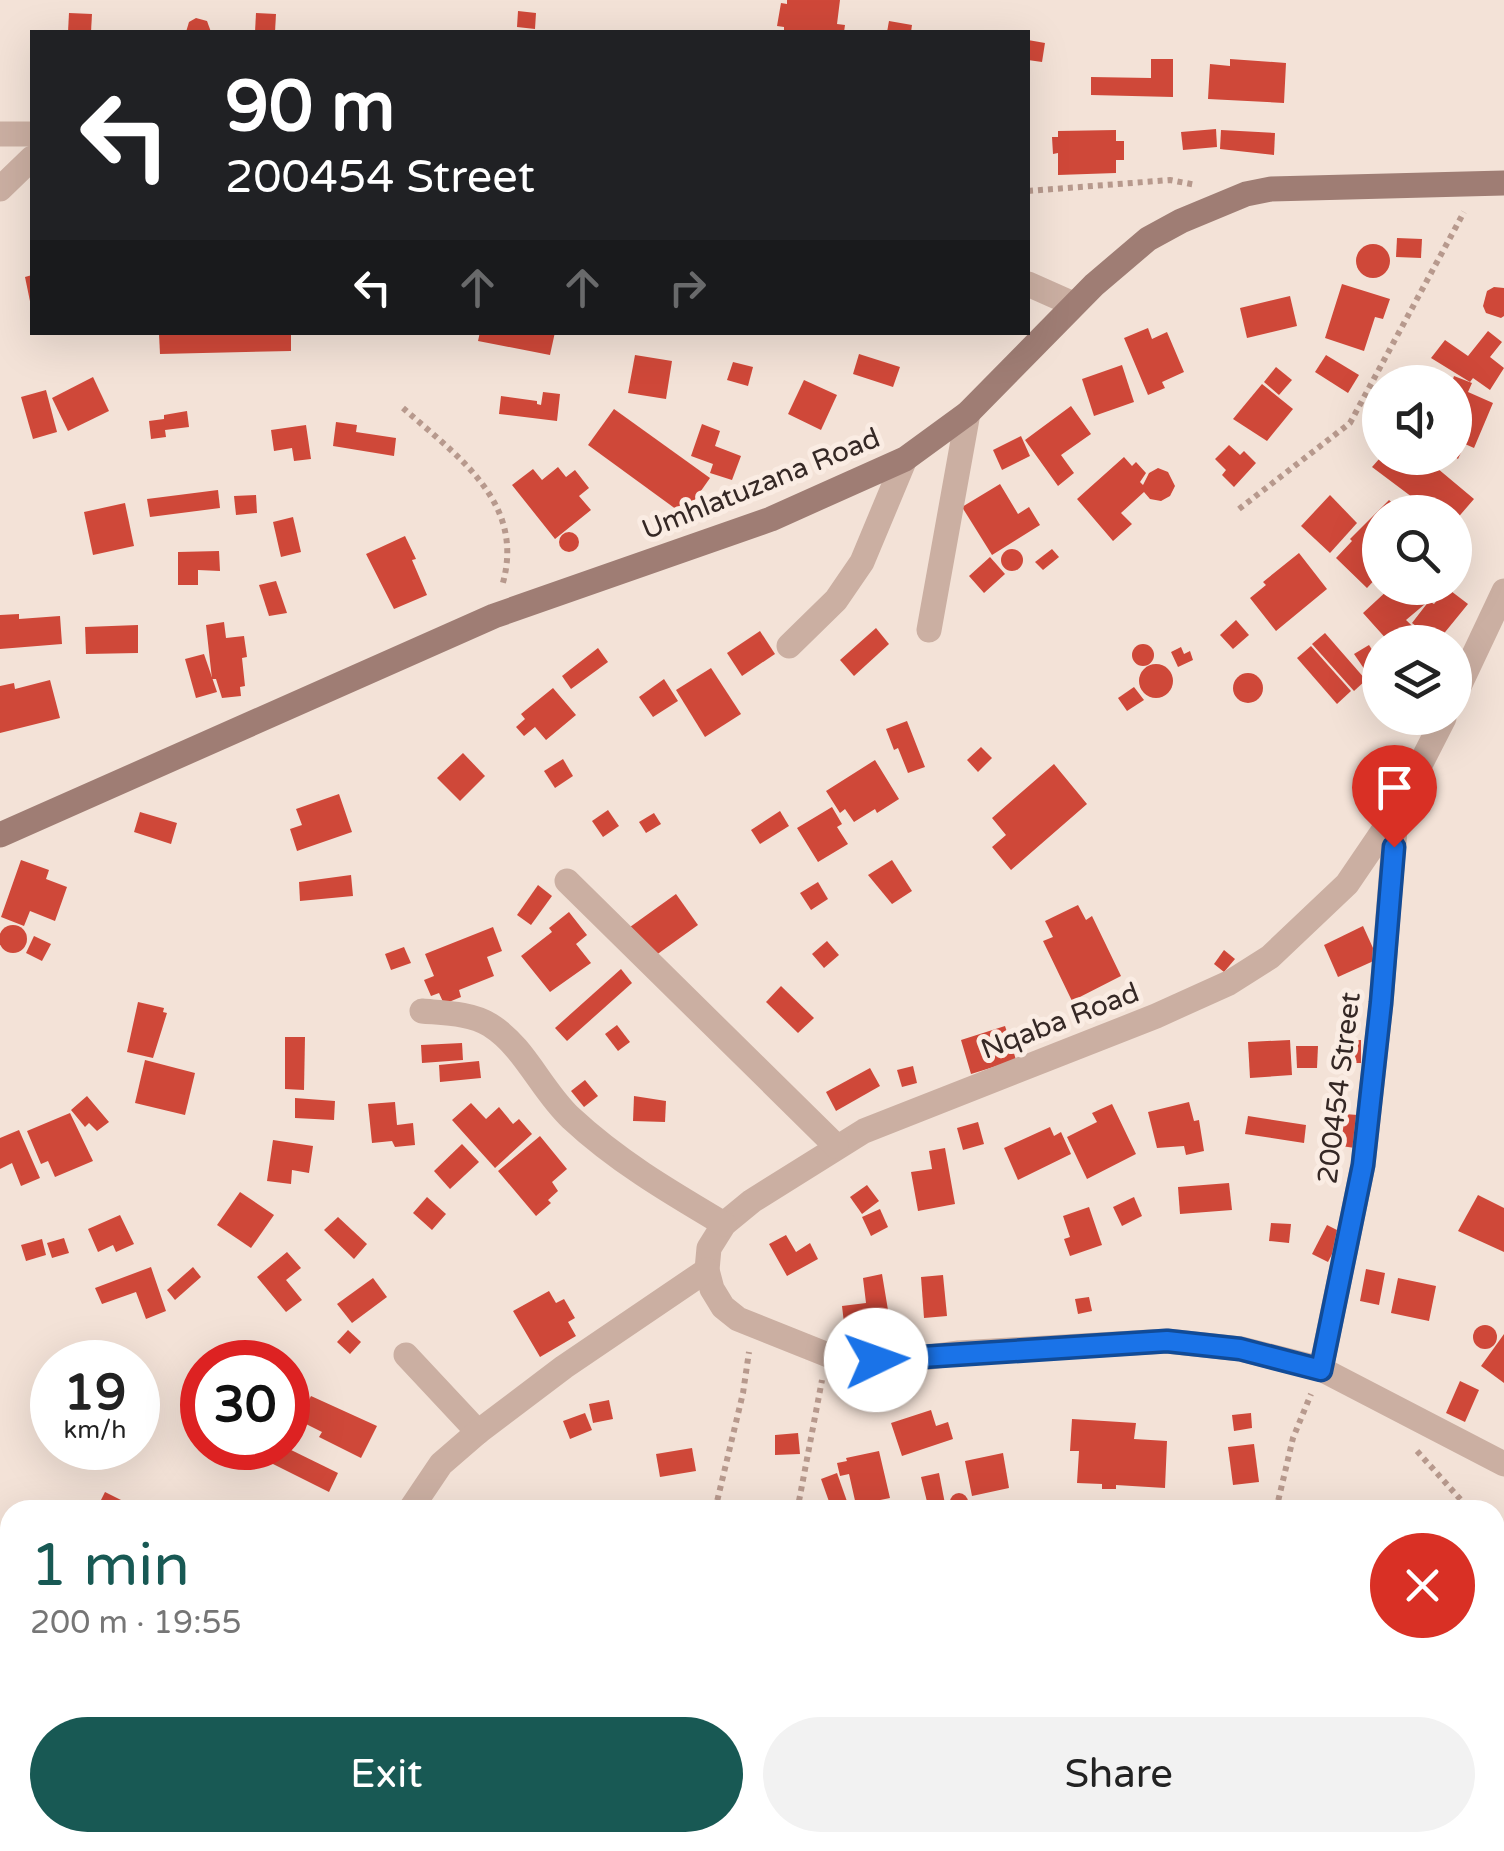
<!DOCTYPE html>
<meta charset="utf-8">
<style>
:root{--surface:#fff;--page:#f2f2f2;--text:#222;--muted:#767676;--accent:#185954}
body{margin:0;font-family:"Varela Round",sans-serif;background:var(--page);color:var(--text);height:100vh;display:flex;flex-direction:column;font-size:38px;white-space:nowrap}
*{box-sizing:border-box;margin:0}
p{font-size:32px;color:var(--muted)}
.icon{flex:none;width:55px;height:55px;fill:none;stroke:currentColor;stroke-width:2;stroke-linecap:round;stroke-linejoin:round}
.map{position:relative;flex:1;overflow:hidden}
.sheet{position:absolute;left:0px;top:1500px;width:1505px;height:352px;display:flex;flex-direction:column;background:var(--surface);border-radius:30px 30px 0 0;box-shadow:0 10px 40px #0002}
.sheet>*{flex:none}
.banner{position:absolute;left:30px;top:30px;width:1000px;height:305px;border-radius:0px;box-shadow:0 10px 40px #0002;background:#202124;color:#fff;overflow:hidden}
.fabs{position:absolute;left:1362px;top:365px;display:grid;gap:20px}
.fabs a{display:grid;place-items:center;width:110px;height:110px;border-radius:50%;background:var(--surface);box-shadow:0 10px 40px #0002;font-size:50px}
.speed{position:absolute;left:30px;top:1340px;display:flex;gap:20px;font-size:50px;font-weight:700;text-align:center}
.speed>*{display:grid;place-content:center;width:130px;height:130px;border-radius:50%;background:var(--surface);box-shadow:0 10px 40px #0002;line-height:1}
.speed small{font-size:25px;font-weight:400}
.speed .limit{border:15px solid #d22;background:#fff;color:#111}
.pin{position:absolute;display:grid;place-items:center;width:85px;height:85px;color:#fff;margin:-102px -42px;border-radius:50% 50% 50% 0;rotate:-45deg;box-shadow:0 0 10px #0007}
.pin .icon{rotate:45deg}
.me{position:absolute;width:110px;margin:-55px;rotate:87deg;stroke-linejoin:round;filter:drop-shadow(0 0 8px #0008)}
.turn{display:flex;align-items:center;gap:35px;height:210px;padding:0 30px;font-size:45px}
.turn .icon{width:130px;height:130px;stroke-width:2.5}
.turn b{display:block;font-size:70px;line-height:85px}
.lanes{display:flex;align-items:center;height:95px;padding:0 30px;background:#0003;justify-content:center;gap:50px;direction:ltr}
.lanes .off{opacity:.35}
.round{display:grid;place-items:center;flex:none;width:105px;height:105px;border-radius:52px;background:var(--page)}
.overview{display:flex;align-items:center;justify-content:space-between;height:170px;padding:0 30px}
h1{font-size:60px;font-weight:600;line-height:75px;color:var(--accent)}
.action{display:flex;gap:20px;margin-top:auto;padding:20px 30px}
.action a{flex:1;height:115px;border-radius:60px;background:var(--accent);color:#fff;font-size:40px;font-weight:600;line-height:115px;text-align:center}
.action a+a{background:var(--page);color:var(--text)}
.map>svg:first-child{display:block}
.building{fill:#cf4839}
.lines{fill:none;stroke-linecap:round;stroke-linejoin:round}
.path{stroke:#b7998d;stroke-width:6;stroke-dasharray:5 5;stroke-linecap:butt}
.street{stroke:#cbafa2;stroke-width:25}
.secondary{stroke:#9f7d74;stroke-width:25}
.route-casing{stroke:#114b97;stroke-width:25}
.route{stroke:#1a73e8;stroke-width:18}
.labels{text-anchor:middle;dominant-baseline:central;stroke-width:10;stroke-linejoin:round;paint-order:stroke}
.street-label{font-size:28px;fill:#352825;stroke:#faece3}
</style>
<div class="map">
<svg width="1504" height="1851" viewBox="0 0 1504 1851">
<rect width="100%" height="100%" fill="#f3e2d7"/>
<g class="building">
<polygon points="787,0 840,0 837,24 845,25 844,32 784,32 784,27 777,26 781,3 787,4"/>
<polygon points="518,11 536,13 535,29 517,27"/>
<polygon points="69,13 92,14 91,32 68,32"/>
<polygon points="256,13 276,14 275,32 255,32"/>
<polygon points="196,18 207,21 211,32 186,32 189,22"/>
<polygon points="889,21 912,25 911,32 887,32"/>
<polygon points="1028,40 1045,43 1042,62 1028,60"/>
<polygon points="1151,59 1173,59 1173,97 1091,95 1091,77 1151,78"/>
<polygon points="1230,59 1286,63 1284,103 1208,99 1210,64 1230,66"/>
<polygon points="1216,129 1217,147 1183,150 1181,132"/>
<polygon points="1116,130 1116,141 1124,141 1124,160 1116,160 1116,173 1058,175 1058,153 1053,154 1052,137 1058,137 1058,131"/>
<polygon points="1221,130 1275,133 1274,155 1220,149"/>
<polygon points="1397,238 1422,239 1421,258 1396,257"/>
<circle cx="1373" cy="261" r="17"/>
<polygon points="32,275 32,311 25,277"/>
<polygon points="1342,284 1390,299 1383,319 1375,317 1364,351 1325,338"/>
<polygon points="1494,287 1504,288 1504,316 1501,318 1486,313 1483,306 1487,291"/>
<polygon points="1290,296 1297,326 1247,338 1240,308"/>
<polygon points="1148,328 1152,339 1167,332 1184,372 1162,382 1165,388 1148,395 1124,338"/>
<polygon points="1488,331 1502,342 1490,357 1504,368 1490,390 1473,378 1470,382 1431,358 1445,340 1468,356"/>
<polygon points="291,332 291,351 160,354 159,334"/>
<polygon points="480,332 555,332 550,355 478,341"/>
<polygon points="859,354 900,367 893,387 853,374"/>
<polygon points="635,355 672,361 666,399 628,393"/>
<polygon points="1326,355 1359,375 1348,393 1315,372"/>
<polygon points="733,362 753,367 748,386 727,380"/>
<polygon points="1122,365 1134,402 1094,416 1082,379"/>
<polygon points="1276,367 1292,380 1279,395 1264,382"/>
<polygon points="1454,376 1472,383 1468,392 1493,403 1474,448 1465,444 1458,459 1455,457 1455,382 1452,382"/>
<polygon points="93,377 109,411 68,431 52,398"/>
<polygon points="804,380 837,395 821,430 788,414"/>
<polygon points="1262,384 1293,409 1267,441 1233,419"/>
<polygon points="46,390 57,432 33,439 21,397"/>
<polygon points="543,392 560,394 557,421 499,414 501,396 537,401 537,404 541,405"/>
<polygon points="1071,406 1091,434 1061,455 1074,473 1058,486 1025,440"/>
<polygon points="614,409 710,478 684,515 588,445"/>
<polygon points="187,411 189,427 165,430 166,437 151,439 149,421 164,419 164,415"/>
<polygon points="336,422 357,425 356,432 396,438 394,456 333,446"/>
<polygon points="702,424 720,431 715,446 741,456 732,480 710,473 713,464 691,456"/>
<polygon points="306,425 311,459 294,461 292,448 274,451 271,430"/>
<polygon points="1021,436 1030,456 1002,470 993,450"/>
<polygon points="1229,445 1240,455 1244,451 1256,463 1234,487 1222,475 1226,470 1215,459"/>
<polygon points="1124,457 1132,466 1136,462 1146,473 1140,482 1143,485 1149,473 1158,468 1168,472 1175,486 1170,496 1161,501 1150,499 1144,492 1121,513 1132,524 1113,541 1077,499"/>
<polygon points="1380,458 1425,458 1474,499 1455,521 1455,512 1432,512 1372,467"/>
<polygon points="558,467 566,477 575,470 589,488 579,496 591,510 555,539 512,485 533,469 542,480"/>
<polygon points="1000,484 1018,514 1029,507 1040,525 992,555 962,507"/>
<polygon points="218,490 220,508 150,517 147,499"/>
<polygon points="256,495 257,513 236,515 234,496"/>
<polygon points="1330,495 1357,523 1330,553 1301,526"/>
<polygon points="1389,500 1402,512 1380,512 1380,574 1367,588 1336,558 1352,541 1350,539"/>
<polygon points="125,503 134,546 93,555 84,512"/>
<polygon points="293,517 301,552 281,557 273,522"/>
<circle cx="569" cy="542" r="10"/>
<polygon points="405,536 416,559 412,560 427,595 394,609 366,554"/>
<polygon points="1052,549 1059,557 1043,570 1035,562"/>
<circle cx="1012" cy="560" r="11"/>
<polygon points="219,551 220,571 198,570 198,585 178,585 178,552"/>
<polygon points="1299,553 1327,589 1276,631 1250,598 1266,585 1263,582"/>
<polygon points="990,557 1005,574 984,593 969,576"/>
<polygon points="276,581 287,613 269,616 259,585"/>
<polygon points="1390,588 1403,588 1408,593 1412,589 1425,604 1406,620 1429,642 1389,642 1363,613"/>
<polygon points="1447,588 1468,604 1437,642 1412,623 1429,601 1434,604"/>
<polygon points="19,614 19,619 60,616 62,644 0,649 0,615"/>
<polygon points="1236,620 1249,635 1233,649 1220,635"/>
<polygon points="224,622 226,638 244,636 247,657 242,658 245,686 240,687 241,696 222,698 216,679 212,679 206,625"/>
<polygon points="138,625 138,653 86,654 85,627"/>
<polygon points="876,628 889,644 854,676 840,660"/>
<polygon points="760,631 775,654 742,676 727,653"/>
<polygon points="1325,633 1366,680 1354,691 1312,644"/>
<circle cx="1143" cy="655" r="11"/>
<polygon points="1369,645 1380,662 1380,692 1354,654"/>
<polygon points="1311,646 1351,691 1337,704 1297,658"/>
<polygon points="1181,647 1184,654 1190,651 1193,660 1178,667 1171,652"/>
<polygon points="598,648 608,662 571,689 562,676"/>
<polygon points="204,654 217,692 196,698 185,659"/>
<circle cx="1156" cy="681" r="17"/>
<polygon points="711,668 741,714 705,737 676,690"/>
<circle cx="1248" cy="688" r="15"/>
<polygon points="664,679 678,701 653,717 639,697"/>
<polygon points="50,680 60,718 0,733 0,686 14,683 15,689"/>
<polygon points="1134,687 1144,700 1127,711 1118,698"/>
<polygon points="553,688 576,715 546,740 535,727 524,736 516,727 525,719 521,714"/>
<polygon points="907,721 925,767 908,773 898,748 894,750 886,729"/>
<polygon points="981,747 992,758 978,772 967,760"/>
<polygon points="463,753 485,776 460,801 437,778"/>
<polygon points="563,759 573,776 555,788 544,771"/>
<polygon points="875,760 899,799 877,813 875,809 854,822 845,809 840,813 826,791"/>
<polygon points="1054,764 1087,804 1011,870 992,847 1006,835 992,818"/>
<polygon points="339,794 352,832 297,851 290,829 302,825 296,809"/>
<polygon points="832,807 842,824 837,827 848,844 818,862 797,828"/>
<polygon points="608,810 619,826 603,837 592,821"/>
<polygon points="780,811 789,826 760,844 751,830"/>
<polygon points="140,812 177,823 171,844 134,832"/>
<polygon points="654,813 661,824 646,833 639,822"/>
<polygon points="21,860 49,870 46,879 67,887 55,921 30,911 24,926 1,917"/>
<polygon points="892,860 912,891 892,904 868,875"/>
<polygon points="351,875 353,896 300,901 299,882"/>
<polygon points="818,882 828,899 811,910 800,893"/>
<polygon points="538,885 552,896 531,925 517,915"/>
<polygon points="676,894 698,925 652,958 630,927"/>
<polygon points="1078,905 1086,920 1092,916 1121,976 1072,1001 1043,941 1053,937 1045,921"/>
<polygon points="569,912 587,935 576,944 591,963 550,992 521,956 552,932 549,928"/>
<circle cx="13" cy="939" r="14"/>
<polygon points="1363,926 1378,959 1338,977 1324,945"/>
<polygon points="493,927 502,951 487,957 494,976 459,990 461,997 444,1004 439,993 431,996 424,980 434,976 425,954"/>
<polygon points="34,936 51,944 42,961 26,953"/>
<polygon points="827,941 839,955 824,968 812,954"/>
<polygon points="404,947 411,963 391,970 385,954"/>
<polygon points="1224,950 1235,959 1224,972 1214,964"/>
<polygon points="621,969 632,983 567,1041 555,1028"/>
<polygon points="781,986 814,1018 798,1033 766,1002"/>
<polygon points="138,1002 164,1008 163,1012 167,1013 153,1058 127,1052"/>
<polygon points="617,1025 630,1042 618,1051 605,1034"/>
<polygon points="1005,1026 1008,1035 1017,1032 1022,1047 1013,1050 1016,1060 971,1074 961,1040"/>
<polygon points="285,1037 305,1037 304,1090 285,1089"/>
<polygon points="1290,1040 1292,1075 1250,1078 1248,1042"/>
<polygon points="1338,1040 1361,1040 1361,1063 1339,1063"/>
<polygon points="462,1043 463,1060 422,1063 421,1045"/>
<polygon points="1296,1046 1318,1046 1317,1068 1297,1068"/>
<polygon points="145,1060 195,1073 185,1115 135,1103"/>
<polygon points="479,1061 481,1078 440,1082 439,1065"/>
<polygon points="913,1066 917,1083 902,1087 897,1070"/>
<polygon points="870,1068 880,1086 836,1111 826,1092"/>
<polygon points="585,1080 598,1096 584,1107 571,1091"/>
<polygon points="87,1096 109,1122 97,1131 89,1123 85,1127 71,1110"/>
<polygon points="634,1096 666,1101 665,1122 633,1121"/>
<polygon points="295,1098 335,1101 334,1120 295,1118"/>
<polygon points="395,1102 397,1125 413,1123 415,1145 395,1147 392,1141 372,1143 368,1104"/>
<polygon points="1189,1102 1194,1121 1199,1120 1204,1151 1186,1155 1184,1146 1157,1148 1148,1112"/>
<polygon points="471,1103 486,1119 499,1107 513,1124 519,1119 532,1134 495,1168 452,1120"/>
<polygon points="1112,1104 1136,1154 1087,1179 1067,1137 1097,1122 1092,1113"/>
<polygon points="70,1113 93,1161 55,1177 48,1161 41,1164 27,1131"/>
<polygon points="1330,1113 1358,1115 1355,1148 1341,1146 1342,1139 1328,1138"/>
<polygon points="1248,1116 1306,1125 1304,1143 1245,1134"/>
<polygon points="978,1122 984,1144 963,1150 957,1128"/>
<polygon points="1050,1127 1054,1136 1061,1132 1071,1154 1018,1180 1004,1148"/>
<polygon points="19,1130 40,1178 21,1186 12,1163 0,1169 0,1138"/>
<polygon points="540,1136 567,1169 552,1182 558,1191 548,1200 551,1203 536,1216 498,1171"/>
<polygon points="273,1140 313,1146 309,1173 292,1170 291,1184 267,1181"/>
<polygon points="462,1144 479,1162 450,1189 434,1171"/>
<polygon points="945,1148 955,1204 918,1211 911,1172 932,1169 929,1151"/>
<polygon points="1229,1183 1232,1210 1180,1214 1178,1187"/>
<polygon points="867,1185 879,1201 862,1214 850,1197"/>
<polygon points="240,1192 274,1215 251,1248 217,1225"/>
<polygon points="1478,1195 1504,1208 1504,1252 1458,1231"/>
<polygon points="427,1197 446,1214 432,1230 413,1213"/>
<polygon points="1134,1197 1142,1216 1122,1226 1113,1207"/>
<polygon points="1089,1207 1102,1245 1070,1256 1064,1239 1070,1237 1063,1216"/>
<polygon points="880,1209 888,1227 871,1236 862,1217"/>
<polygon points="120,1215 134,1244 116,1252 113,1245 98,1252 88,1229"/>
<polygon points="338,1217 367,1244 354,1259 324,1230"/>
<polygon points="1271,1223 1291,1224 1289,1243 1269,1241"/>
<polygon points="1327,1225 1343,1233 1328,1262 1312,1254"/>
<polygon points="786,1235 796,1252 810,1243 818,1259 787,1276 769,1244"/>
<polygon points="64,1238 69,1253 52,1258 47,1243"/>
<polygon points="42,1239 46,1255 26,1261 21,1245"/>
<polygon points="287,1252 301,1268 286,1280 302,1300 286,1312 257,1277"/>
<polygon points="151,1267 166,1311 146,1319 136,1292 102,1304 95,1288"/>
<polygon points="193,1267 201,1277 175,1300 167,1290"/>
<polygon points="1366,1269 1385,1273 1379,1305 1360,1301"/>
<polygon points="882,1274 889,1316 844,1323 842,1306 866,1303 863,1278"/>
<polygon points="943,1275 947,1316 924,1318 921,1277"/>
<polygon points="373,1278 387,1297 352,1323 337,1304"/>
<polygon points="1398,1278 1436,1286 1429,1321 1391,1313"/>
<polygon points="549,1291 556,1303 564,1299 575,1318 568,1322 576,1336 540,1357 513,1311"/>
<polygon points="1089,1297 1092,1311 1078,1314 1075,1299"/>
<polygon points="882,1324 885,1341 861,1344 858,1327"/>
<circle cx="1485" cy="1337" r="12"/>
<polygon points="348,1330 361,1342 350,1354 337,1342"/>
<polygon points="1504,1334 1504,1383 1481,1366"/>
<polygon points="1460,1381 1479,1390 1465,1422 1446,1413"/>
<polygon points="311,1396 377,1426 361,1458 319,1437 322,1432 306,1424 304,1427 297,1423"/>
<polygon points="609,1400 613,1419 593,1423 589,1404"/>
<polygon points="931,1410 936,1426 948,1422 953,1439 902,1456 891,1423"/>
<polygon points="585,1413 592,1430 570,1439 563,1421"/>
<polygon points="1251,1413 1252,1428 1234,1431 1232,1415"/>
<polygon points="1072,1419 1136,1423 1134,1439 1167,1441 1165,1488 1116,1485 1116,1489 1102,1489 1102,1484 1077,1483 1079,1451 1070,1451"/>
<polygon points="798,1433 800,1454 775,1455 775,1435"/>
<polygon points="1254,1444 1259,1482 1233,1485 1228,1447"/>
<polygon points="261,1448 287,1448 338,1473 329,1492 257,1456"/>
<polygon points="692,1448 696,1471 660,1477 656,1454"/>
<polygon points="879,1451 890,1498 856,1505 849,1474 840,1476 837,1463 847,1461 846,1458"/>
<polygon points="1003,1453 1009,1488 972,1496 965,1461"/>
<polygon points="837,1473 849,1507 842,1510 832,1510 821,1479"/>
<polygon points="939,1473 946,1509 929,1510 921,1477"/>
<polygon points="105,1492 141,1510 96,1510"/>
<circle cx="959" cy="1502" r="9"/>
<polygon points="1495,1595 1504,1600 1504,1640 1495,1635"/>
<polygon points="0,1650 10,1652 10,1686 6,1687 0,1688"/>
<polygon points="1499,1652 1504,1658 1504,1673 1495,1681 1495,1656"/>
<polygon points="0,1820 10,1829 10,1842 25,1842 34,1851 0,1851"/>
<polygon points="574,1842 617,1842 611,1851 587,1851"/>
<polygon points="772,1842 794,1842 801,1851 779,1851"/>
</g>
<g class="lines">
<g class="path">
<polyline points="1028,191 1170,180 1196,185"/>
<path d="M403,408C458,457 527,503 502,586"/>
<polyline points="1239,509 1350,423 1464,212"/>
<polyline points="1417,1451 1470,1510"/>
<polyline points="799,1501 822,1380"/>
<polyline points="715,1510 743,1393 749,1352"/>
<polyline points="1276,1510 1293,1438 1311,1394"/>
<polyline points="1495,1537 1504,1547"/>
<polyline points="1495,1797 1504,1790"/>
<polyline points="1421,1851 1433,1842"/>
</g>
<g class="street">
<polyline points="0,134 32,134"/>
<polyline points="0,189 32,158"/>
<polyline points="1028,284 1073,304"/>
<polyline points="929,630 968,413"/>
<polyline points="789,646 836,600 862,562 905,459"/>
<polyline points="1455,695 1504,591"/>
<polyline points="1444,718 1396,812 1347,884 1270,957 1229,983 1156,1016 864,1131 752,1201 724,1224 709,1248 707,1270 712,1289 723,1307 738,1319 828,1355 908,1360 959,1353 1167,1341 1241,1349 1321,1369 1504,1464"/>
<polyline points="567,881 836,1146"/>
<path d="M422,1011C444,1013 471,1013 490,1025C525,1047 541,1090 571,1118C617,1161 670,1192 724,1224"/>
<polyline points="406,1355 478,1432"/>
<polyline points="1321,1369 1363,1165 1381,1003 1396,817"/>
<polyline points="410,1510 441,1464 478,1432 564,1367 707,1270"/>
<polyline points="0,1754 10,1760"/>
<polyline points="141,1842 154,1851"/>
<polyline points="1337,1842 1347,1851"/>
<polyline points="929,1851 947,1842"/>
</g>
<polyline class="secondary" points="0,835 494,616 771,519 905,459 968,413 1094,285 1148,239 1181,221 1246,194 1271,189 1504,183"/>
</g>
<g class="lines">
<defs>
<polyline id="route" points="876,1360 1167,1341 1240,1349 1321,1370 1363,1165 1381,1003 1394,847"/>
</defs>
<use href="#route" class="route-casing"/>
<use href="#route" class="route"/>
</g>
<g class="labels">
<g class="street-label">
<text transform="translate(761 484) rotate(-22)">Umhlatuzana Road</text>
<text transform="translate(1060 1021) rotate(-21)">Nqaba Road</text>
<text transform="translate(1339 1088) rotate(-83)">200454 Street</text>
</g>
</g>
</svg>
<div class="fabs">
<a><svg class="icon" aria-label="sound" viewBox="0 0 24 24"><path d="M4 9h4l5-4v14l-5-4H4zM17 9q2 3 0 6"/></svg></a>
<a><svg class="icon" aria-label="search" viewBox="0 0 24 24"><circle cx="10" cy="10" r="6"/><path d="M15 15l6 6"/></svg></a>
<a><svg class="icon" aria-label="layers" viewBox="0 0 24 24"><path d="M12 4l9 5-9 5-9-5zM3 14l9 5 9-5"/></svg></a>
</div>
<div class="speed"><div>19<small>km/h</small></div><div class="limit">30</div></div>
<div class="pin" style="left:1394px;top:847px;background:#d93025"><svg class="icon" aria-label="arrive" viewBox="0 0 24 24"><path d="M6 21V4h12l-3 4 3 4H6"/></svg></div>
<svg class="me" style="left:876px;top:1360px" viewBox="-20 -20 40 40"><circle r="19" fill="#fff"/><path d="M0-13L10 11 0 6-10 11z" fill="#1a73e8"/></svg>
<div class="banner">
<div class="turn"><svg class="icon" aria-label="left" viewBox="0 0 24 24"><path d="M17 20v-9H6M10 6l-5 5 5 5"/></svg><div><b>90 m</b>200454 Street</div></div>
<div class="lanes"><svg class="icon" aria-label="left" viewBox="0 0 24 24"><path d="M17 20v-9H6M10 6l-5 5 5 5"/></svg><svg class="icon off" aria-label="ahead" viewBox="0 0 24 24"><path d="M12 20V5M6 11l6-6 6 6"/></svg><svg class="icon off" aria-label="ahead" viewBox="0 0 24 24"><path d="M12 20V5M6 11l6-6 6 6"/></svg><svg class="icon off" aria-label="right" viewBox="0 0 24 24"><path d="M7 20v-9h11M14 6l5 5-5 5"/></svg></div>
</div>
<section class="sheet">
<div class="overview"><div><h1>1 min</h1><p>200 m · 19:55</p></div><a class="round" style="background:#d93025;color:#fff"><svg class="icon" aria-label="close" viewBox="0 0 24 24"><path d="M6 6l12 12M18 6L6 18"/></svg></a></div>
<div class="action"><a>Exit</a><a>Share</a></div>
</section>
</div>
